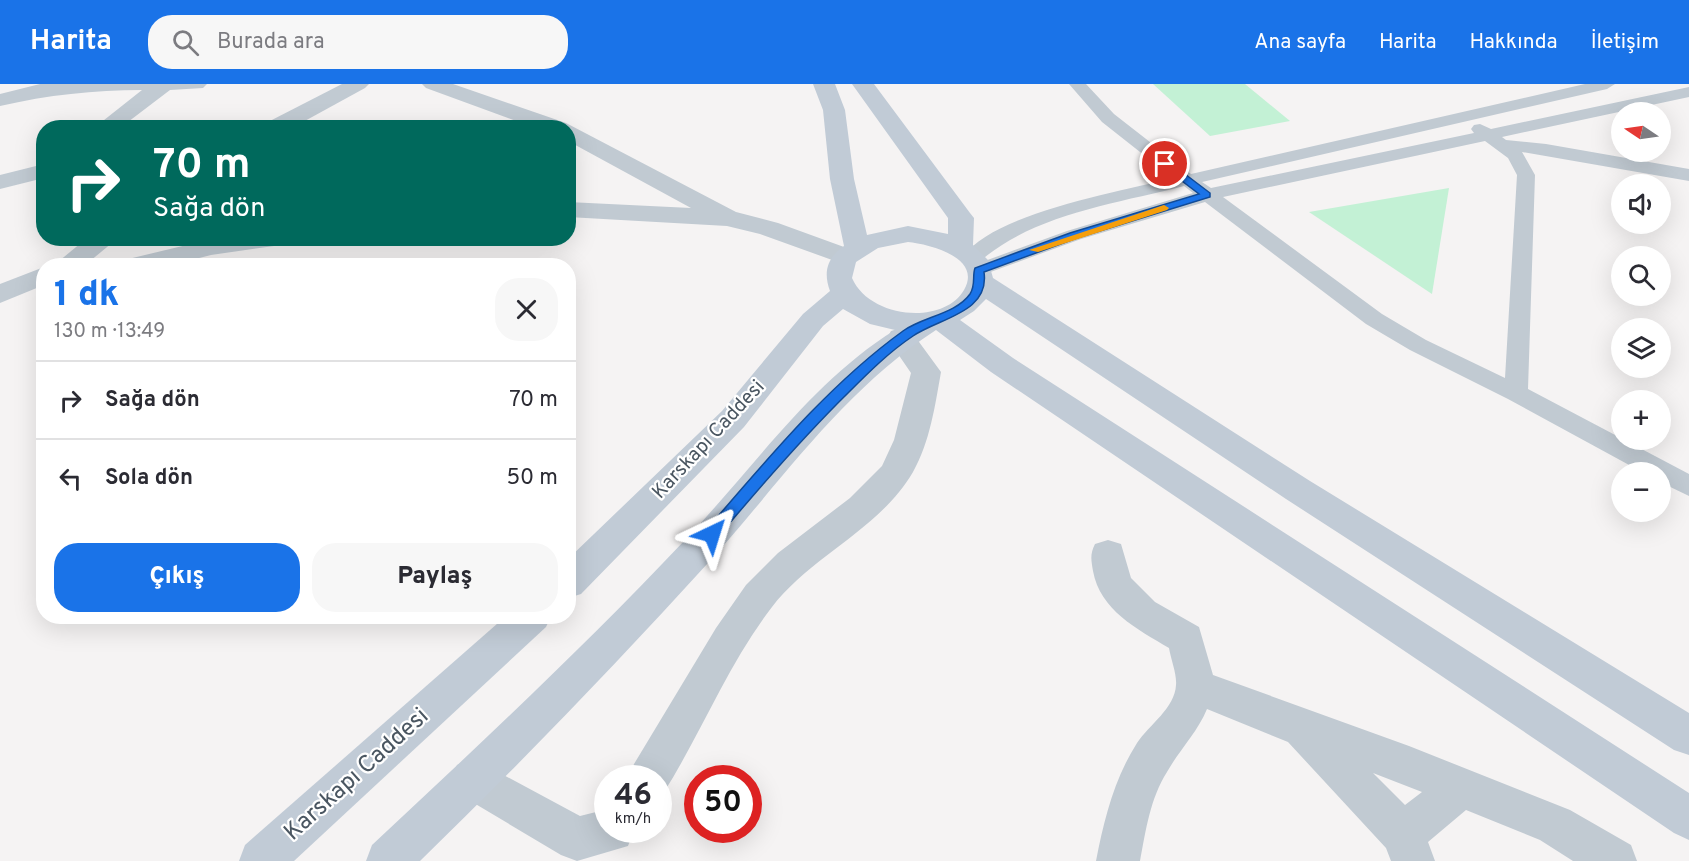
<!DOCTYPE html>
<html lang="tr">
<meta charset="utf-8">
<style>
:root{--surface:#fff;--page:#f7f7f7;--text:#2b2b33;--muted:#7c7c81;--line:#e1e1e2;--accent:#1a73e8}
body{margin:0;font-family:Overpass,sans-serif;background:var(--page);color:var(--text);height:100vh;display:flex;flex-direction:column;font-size:22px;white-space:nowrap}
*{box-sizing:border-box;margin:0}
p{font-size:20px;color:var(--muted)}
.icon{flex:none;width:33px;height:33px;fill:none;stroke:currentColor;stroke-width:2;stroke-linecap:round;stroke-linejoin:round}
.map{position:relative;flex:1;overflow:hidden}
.panel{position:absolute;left:36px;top:174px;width:540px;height:366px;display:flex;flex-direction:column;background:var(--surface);border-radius:24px;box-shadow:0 6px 24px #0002}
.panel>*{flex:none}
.hud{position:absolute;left:36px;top:36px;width:540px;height:126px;border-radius:24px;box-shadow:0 6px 24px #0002;background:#00695c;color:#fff;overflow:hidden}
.needle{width:39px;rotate:283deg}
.tools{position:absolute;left:1611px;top:18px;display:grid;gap:12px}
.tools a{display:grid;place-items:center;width:60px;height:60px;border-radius:50%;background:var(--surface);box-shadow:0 6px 24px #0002;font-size:30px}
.speed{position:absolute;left:594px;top:681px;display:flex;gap:12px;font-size:30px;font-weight:700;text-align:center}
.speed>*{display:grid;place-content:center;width:78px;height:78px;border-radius:50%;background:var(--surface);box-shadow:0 6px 24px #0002;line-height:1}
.speed small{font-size:15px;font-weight:400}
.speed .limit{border:9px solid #d22;background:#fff;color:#111}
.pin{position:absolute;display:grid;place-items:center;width:51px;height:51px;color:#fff;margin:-26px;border:3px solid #fff;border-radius:50%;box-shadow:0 2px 6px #0007}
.me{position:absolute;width:66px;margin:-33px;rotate:41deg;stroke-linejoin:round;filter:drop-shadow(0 0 4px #0008)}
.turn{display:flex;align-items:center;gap:21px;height:126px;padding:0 18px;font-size:27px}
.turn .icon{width:78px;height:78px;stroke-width:2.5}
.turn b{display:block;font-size:42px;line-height:51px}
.round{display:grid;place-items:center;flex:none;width:63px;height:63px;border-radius:24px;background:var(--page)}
.headline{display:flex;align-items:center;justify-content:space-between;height:102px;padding:0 18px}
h1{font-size:36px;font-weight:800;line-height:45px;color:var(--accent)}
.cta{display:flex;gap:12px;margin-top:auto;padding:12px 18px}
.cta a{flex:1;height:69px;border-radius:24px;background:var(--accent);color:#fff;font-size:24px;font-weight:800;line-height:69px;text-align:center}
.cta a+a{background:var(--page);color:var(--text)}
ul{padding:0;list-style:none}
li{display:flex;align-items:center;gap:18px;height:78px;padding:0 18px;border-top:2px solid var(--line)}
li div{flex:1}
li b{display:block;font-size:22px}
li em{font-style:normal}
header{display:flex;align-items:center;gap:36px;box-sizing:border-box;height:84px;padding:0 30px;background:var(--accent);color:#fff}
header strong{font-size:28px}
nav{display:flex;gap:33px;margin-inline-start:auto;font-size:21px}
.search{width:420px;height:54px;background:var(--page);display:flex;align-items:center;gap:15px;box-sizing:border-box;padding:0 21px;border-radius:24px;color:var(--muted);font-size:22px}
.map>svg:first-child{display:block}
.green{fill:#c3f1d5}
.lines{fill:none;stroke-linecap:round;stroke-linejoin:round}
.service{fill:#c1cad2;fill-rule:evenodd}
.minor{fill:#c1cad2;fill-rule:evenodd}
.secondary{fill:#c1cbd6;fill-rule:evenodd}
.route{fill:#1a73e8;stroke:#114b97;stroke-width:1.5}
.slow{fill:#f59e0b}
.labels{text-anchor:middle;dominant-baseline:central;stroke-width:4.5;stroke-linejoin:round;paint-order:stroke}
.street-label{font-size:20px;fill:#4a5661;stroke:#fff}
.near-street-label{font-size:24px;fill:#4a5661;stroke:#fff}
</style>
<header>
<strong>Harita</strong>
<div class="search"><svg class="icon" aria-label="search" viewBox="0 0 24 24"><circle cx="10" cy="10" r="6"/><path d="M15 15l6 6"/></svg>Burada ara</div>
<nav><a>Ana sayfa</a><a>Harita</a><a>Hakkında</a><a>İletişim</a></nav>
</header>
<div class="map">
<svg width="1689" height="777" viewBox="0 0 1689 777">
<rect width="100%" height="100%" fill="#f5f3f3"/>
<g class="green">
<polygon points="1153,0 1245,0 1290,37 1210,52"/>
<polygon points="1449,104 1432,210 1309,128"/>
</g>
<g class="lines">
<path class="service" d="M1069,0H1086L1114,30L1191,90L1585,0H1615L1607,5L1202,98L1211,104L1474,49L1471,45L1474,41L1480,40L1491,45L1689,3V13L1502,53L1506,56L1546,60L1689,85V97L1522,68L1535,91L1528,305L1689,390V412L1660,398V388H1642L1508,315L1410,266L1366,240L1205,118L1081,155L985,190H971L968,186L971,182L1067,147L1193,109L1184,102C1115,120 1034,130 979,178H965L962,174C992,129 1120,108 1173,94L1102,38ZM1485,57L1508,74L1517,91L1505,294L1426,256L1382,230L1223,113Z"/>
<g class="minor">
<path d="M40,0H207L203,4L170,6L120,44H94L142,6C94,6 48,11 0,22V10Z"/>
<polygon points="342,0 369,0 365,4 292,44 263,44 266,39"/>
<polygon points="422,0 453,0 566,39 736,128 778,139 855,167 859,173 855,179 846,181 760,150 727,142 568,133 568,118 691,124 568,57 568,44 535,44 426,4"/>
<polygon points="44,80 44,94 0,105 0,91"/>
<polygon points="87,154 118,154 84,182 53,182"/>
<polygon points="287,154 283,159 274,162 211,171 168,182 120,182 124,176 216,154"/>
<polygon points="44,183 44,201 0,219 0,200"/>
<path d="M901,244L911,247L941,288C935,322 930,358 913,388C880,445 811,472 772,523C728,580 702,648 664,708L658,711V694H628L634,680L716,544L746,501L778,469L850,414L882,382L894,356L911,289L887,254L891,247Z"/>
<path d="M1108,456L1121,460L1131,494L1155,518L1199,543L1213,591L1409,662L1570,726L1631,761L1637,777H1573L1540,756L1466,726L1428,758L1435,777H1391L1386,764L1288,658L1207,625C1197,649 1180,665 1167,688C1150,715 1146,746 1140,777H1096C1104,736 1114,695 1137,659C1149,641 1175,624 1176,601C1177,590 1171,576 1169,564C1137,545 1100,526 1093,487C1091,475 1090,470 1095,460ZM1373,689L1422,708L1405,721Z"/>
<polygon points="472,674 580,732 608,725 608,746 634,746 628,762 577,777 561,771 457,709 451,695 457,681"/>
</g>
<g class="secondary">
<path d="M813,0H835L845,26L854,95L867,151L908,142L948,150V134L852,0H874L970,129L974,134L973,161L988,176L993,194L1310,397L1689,629V671L1674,666L1286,415L986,215L974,227L960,236L1013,274L1689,709V756L1674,749L991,288L936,246C842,307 781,398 708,479C615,581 519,681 420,777H366L372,761C478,662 584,563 684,457C752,386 811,298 895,246L870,240L843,225L823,242L744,343L581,510L568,514V475L722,327L803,230L830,207C823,188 827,174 844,162L830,95L823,26ZM908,158C928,160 983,173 964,206C943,242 869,234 852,194L856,178L878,164Z"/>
<polygon points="506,532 551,532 546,543 294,777 239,777 245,761"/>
</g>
</g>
<path class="route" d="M1162,78H1169L1210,109V113L1077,154L984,188C990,229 939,234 913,252C889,268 868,289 848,309C801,355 759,404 717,454H706L704,450L706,446C767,376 827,302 903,247C922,233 956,230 970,210C976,201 972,192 975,184L1070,149L1199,110L1162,82Z"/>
<polygon class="slow" points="1164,121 1169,124 1167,126 1038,168 1029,166"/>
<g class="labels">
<g class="street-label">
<text transform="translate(709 356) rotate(-47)">Karskapı Caddesi</text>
</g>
<g class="near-street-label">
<text transform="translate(357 691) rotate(-42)">Karskapı Caddesi</text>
</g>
</g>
</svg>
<div class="tools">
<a><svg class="needle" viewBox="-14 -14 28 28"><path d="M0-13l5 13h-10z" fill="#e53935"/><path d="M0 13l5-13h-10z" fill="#7c7c81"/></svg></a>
<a><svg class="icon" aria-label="sound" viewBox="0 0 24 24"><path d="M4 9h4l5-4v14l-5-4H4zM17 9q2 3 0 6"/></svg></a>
<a><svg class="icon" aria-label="search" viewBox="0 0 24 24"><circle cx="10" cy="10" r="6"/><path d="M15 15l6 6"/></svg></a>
<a><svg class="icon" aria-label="layers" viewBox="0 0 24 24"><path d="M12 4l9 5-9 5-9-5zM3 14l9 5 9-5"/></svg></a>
<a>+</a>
<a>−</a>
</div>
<div class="speed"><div>46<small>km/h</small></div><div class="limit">50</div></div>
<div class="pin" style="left:1165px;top:80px;background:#d93025"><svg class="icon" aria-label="arrive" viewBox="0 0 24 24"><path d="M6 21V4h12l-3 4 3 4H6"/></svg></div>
<svg class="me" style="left:712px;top:450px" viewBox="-20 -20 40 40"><path d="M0-17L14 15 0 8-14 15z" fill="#1a73e8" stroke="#fff" stroke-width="4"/></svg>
<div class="hud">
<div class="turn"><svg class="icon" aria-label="right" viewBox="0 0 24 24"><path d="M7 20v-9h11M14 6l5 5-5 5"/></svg><div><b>70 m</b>Sağa dön</div></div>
</div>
<section class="panel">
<div class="headline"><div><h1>1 dk</h1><p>130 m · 13:49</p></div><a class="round"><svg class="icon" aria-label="close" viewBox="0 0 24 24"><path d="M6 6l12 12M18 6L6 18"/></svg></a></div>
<ul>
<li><svg class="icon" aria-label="right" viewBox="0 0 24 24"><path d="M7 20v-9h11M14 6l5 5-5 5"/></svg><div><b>Sağa dön</b></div><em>70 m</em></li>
<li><svg class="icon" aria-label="left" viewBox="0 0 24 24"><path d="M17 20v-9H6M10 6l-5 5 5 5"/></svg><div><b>Sola dön</b></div><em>50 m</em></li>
</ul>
<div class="cta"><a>Çıkış</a><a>Paylaş</a></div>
</section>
</div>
